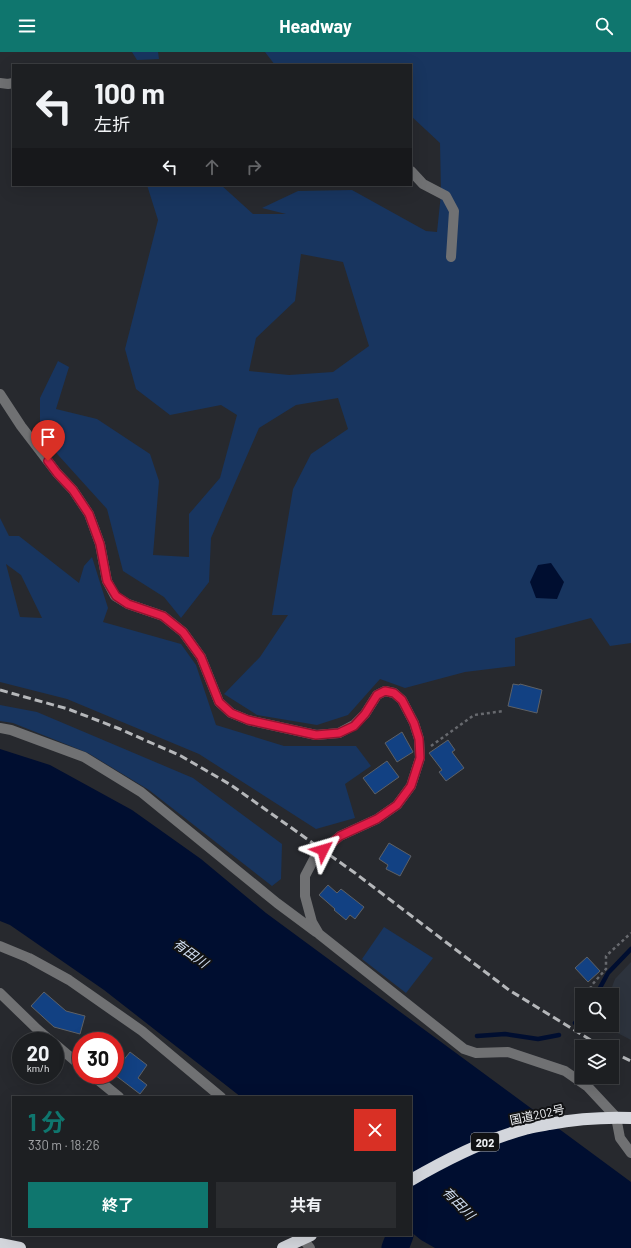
<!DOCTYPE html>
<html lang="ja">
<meta charset="utf-8">
<style>
:root{--surface:#1d1f22;--page:#2a2c2f;--text:#f1f3f6;--muted:#a0a2a5;--line:#3b3d40;--accent:#0f766e}
body{margin:0;font-family:Barlow,"Noto Sans JP",sans-serif;background:var(--page);color:var(--text);height:100vh;display:flex;flex-direction:column;font-size:15px;white-space:nowrap}
*{box-sizing:border-box;margin:0}
p{font-size:13px;color:var(--muted)}
.icon{flex:none;width:22px;height:22px;fill:none;stroke:currentColor;stroke-width:2;stroke-linecap:round;stroke-linejoin:round}
.map{position:relative;flex:1;overflow:hidden}
.panel{position:absolute;left:12px;top:1044px;width:400px;height:140px;display:flex;flex-direction:column;background:var(--surface);border-radius:0px;box-shadow:0 4px 16px #0002,0 0 0 1px var(--line)}
.panel>*{flex:none}
.banner{position:absolute;left:12px;top:12px;width:400px;height:122px;border-radius:0px;box-shadow:0 4px 16px #0002,0 0 0 1px var(--line);background:#1d1f22;color:var(--text);overflow:hidden}
.tools{position:absolute;left:575px;top:936px;display:grid;gap:8px}
.tools a{display:grid;place-items:center;width:44px;height:44px;border-radius:0px;background:var(--surface);box-shadow:0 4px 16px #0002,0 0 0 1px var(--line);font-size:20px}
.speed{position:absolute;left:12px;top:980px;display:flex;gap:8px;font-size:20px;font-weight:700;text-align:center}
.speed>*{display:grid;place-content:center;width:52px;height:52px;border-radius:50%;background:var(--surface);box-shadow:0 4px 16px #0002,0 0 0 1px var(--line);line-height:1}
.speed small{font-size:10px;font-weight:400}
.speed .limit{border:6px solid #d22;background:#fff;color:#111}
.pin{position:absolute;display:grid;place-items:center;width:34px;height:34px;color:#fff;margin:-41px -17px;border-radius:50% 50% 50% 0;rotate:-45deg;box-shadow:0 0 4px #0007}
.pin .icon{rotate:45deg}
.me{position:absolute;width:44px;margin:-22px;rotate:50deg;stroke-linejoin:round;filter:drop-shadow(0 0 3px #0008)}
.turn{display:flex;align-items:center;gap:14px;height:84px;padding:0 16px;font-size:18px}
.turn .icon{width:52px;height:52px;stroke-width:2.5}
.turn b{display:block;font-size:28px;line-height:34px}
.lanes{display:flex;align-items:center;height:38px;padding:0 16px;background:#0003;justify-content:center;gap:20px;direction:ltr}
.lanes .off{opacity:.35}
.round{display:grid;place-items:center;flex:none;width:42px;height:42px;border-radius:0px;background:var(--page)}
.overview{display:flex;align-items:center;justify-content:space-between;height:68px;padding:0 16px}
h1{font-size:24px;font-weight:700;line-height:30px;color:var(--accent)}
.action{display:flex;gap:8px;margin-top:auto;padding:8px 16px}
.action a{flex:1;height:46px;border-radius:0px;background:var(--accent);color:#fff;font-size:16px;font-weight:700;line-height:46px;text-align:center}
.action a+a{background:var(--page);color:var(--text)}
header{display:flex;justify-content:space-between;align-items:center;height:52px;padding:0 16px;background:var(--accent);color:#fff;font-size:18px;font-weight:700}
.map>svg:first-child{display:block}
.built{fill:#2d333d}
.green{fill:#18355f;fill-rule:evenodd}
.water{fill:#000e30}
.lines{fill:none;stroke-linecap:round;stroke-linejoin:round}
.stream{stroke:#000e30;stroke-width:4.5}
.river{stroke:#000e30;stroke-width:27}
.building{fill:#124183;stroke:#5e6166}
.path{stroke:#67696e;stroke-width:2.5;stroke-dasharray:3 3;stroke-linecap:butt}
.minor{stroke:#707173;stroke-width:10}
.highway{stroke:#d3d6dc;stroke-width:12}
.rail{stroke:#b5b7ba;stroke-width:3;stroke-dasharray:8 4;stroke-linecap:butt}
.route-casing{stroke:#92132f;stroke-width:10}
.route{stroke:#e11d48;stroke-width:7}
.labels{text-anchor:middle;dominant-baseline:central;stroke-width:4;stroke-linejoin:round;paint-order:stroke}
.shield{fill:#111214;stroke:#adafb2;stroke-width:1}
.shield-label{font-size:11px;font-weight:bold;fill:#f0f2f5}
.street-label{font-size:12px;fill:#f0f2f5;stroke:#111214}
.water-label{font-size:13px;font-style:italic;fill:#d3e0f3;stroke:#111214}
</style>
<header><svg class="icon" aria-label="menu" viewBox="0 0 24 24"><path d="M4 6h16M4 12h16M4 18h16"/></svg>Headway<svg class="icon" aria-label="search" viewBox="0 0 24 24"><circle cx="10" cy="10" r="6"/><path d="M15 15l6 6"/></svg></header>
<div class="map">
<svg width="631" height="1196" viewBox="0 0 631 1196">
<rect width="100%" height="100%" fill="#27292e"/>
<polygon class="built" points="631,910 631,988 602,973 612,973 612,943 609,943 615,927"/>
<g class="green">
<polygon points="132,0 158,0 159,7 137,8"/>
<path d="M265,0H631V591L610,594L591,566L515,586V614L465,620L405,636L380,627L348,663L317,673L257,663L224,642L260,605L288,563H272L293,437L311,402L348,377L338,346L296,353L259,376L211,486L209,530L181,566L164,545L123,519L107,457L40,383V346L58,309L69,315L56,357L97,367L150,402L159,429L153,503L189,505V462L220,426L237,363L221,353L170,363L136,337L125,297L158,168L147,133H221L253,162H286L262,156L298,139L352,138L426,179L437,180L441,142L440,91L411,64V13H275ZM301,202L343,210L369,294L333,320L289,323L249,319L256,286L295,249Z"/>
<path d="M0,466L9,484H19L79,531L84,514L92,505L108,556L103,570L181,592L196,613L216,673L284,694H356L371,714L345,732L355,766L316,777L199,702L67,647L0,630ZM6,512L21,523L42,566L20,565Z"/>
<polygon points="0,653 37,660 193,726 282,792 281,827 272,834 149,738 88,701 13,671 0,669"/>
<polygon points="384,875 433,906 406,941 362,907"/>
</g>
<g class="water">
<polygon points="551,511 564,530 557,547 536,546 530,530 538,513"/>
<polygon points="0,697 50,713 132,758 201,807 266,861 631,1130 631,1196 435,1196 421,1188 411,1180 411,1045 241,1045 104,938 10,873 0,869"/>
</g>
<g class="lines">
<g class="stream">
<polyline points="596,943 608,921 631,897"/>
<polyline points="575,971 582,963"/>
<polyline points="477,984 505,982 538,987 559,983"/>
</g>
<polyline class="river" points="395,1196 400,1183"/>
</g>
<g class="building">
<polygon points="513,632 519,633 520,632 542,638 537,661 508,654"/>
<polygon points="402,680 413,700 397,710 385,691"/>
<polygon points="448,688 455,698 452,700 464,716 446,729 439,720 442,718 429,701"/>
<polygon points="387,709 399,725 375,742 363,726"/>
<polygon points="389,791 411,804 400,824 386,817 388,813 379,807"/>
<polygon points="328,833 337,841 341,837 364,855 355,867 350,863 346,868 334,858 335,857 319,843"/>
<polygon points="587,905 600,919 588,930 575,916"/>
<polygon points="44,940 66,959 85,964 80,982 54,975 31,954"/>
<polygon points="130,1000 147,1013 138,1026 147,1033 140,1042 115,1023 115,1019"/>
</g>
<g class="lines">
<g class="path">
<polyline points="431,694 474,663 504,659"/>
<polyline points="590,943 591,934 606,917 606,904 631,881"/>
<polyline points="579,960 582,956"/>
</g>
<g class="minor">
<polyline points="0,31 8,32 13,31"/>
<polyline points="411,119 423,132 446,144 454,159 451,205"/>
<polyline points="0,342 21,374 57,421 73,438 89,462 100,492 107,529 115,544 128,552 163,564 183,580 201,605 219,650 231,661 248,668 316,683 339,681 354,673 365,662 377,643 385,639 394,641 402,648 414,671 419,687 420,706 411,734 397,753 377,767 340,784 315,805 305,824 305,844 312,870 319,882 464,997 476,1001 508,1000 565,1019 588,1035 616,1065 620,1086 631,1101"/>
<polyline points="0,676 11,678 84,705 141,740 277,851 316,880"/>
<polyline points="0,894 29,906 69,928 142,979 221,1045"/>
<polyline points="0,941 37,977 51,989"/>
<polyline points="55,992 81,1014"/>
<polyline points="92,1023 119,1045"/>
<polyline points="300,1183 310,1196"/>
</g>
<g class="highway">
<path d="M411,1128C447,1107 484,1088 525,1077C533,1074 541,1074 549,1072C576,1067 603,1065 631,1066"/>
<polyline points="0,1192 20,1196"/>
<polyline points="283,1196 311,1183"/>
</g>
<g class="rail">
<polyline points="0,638 68,657 120,677 181,704 231,733 355,821 509,938 602,995"/>
<polyline points="612,1000 631,1009"/>
</g>
</g>
<g class="lines">
<defs>
<polyline id="route" points="48,409 57,421 73,438 89,462 100,492 107,529 116,544 128,552 163,564 183,580 201,605 219,650 231,661 248,668 316,683 339,681 354,674 365,662 377,643 385,639 394,641 402,648 414,671 419,687 420,706 411,734 397,753 377,767 340,784 323,798"/>
</defs>
<use href="#route" class="route-casing"/>
<use href="#route" class="route"/>
</g>
<g class="labels">
<rect class="shield" x="471" y="1081" width="28" height="18" rx="3"/>
<g class="shield-label">
<text x="485" y="1090">202</text>
</g>
<g class="street-label">
<text transform="translate(537 1062) rotate(-12)">国道202号</text>
</g>
<g class="water-label">
<text transform="translate(191 901) rotate(36)">有田川</text>
<text transform="translate(459 1151) rotate(46)">有田川</text>
</g>
</g>
</svg>
<div class="tools">
<a><svg class="icon" aria-label="search" viewBox="0 0 24 24"><circle cx="10" cy="10" r="6"/><path d="M15 15l6 6"/></svg></a>
<a><svg class="icon" aria-label="layers" viewBox="0 0 24 24"><path d="M12 4l9 5-9 5-9-5zM3 14l9 5 9-5"/></svg></a>
</div>
<div class="speed"><div>20<small>km/h</small></div><div class="limit">30</div></div>
<div class="pin" style="left:48px;top:409px;background:#d93025"><svg class="icon" aria-label="arrive" viewBox="0 0 24 24"><path d="M6 21V4h12l-3 4 3 4H6"/></svg></div>
<svg class="me" style="left:323px;top:798px" viewBox="-20 -20 40 40"><path d="M0-17L14 15 0 8-14 15z" fill="#e11d48" stroke="#fff" stroke-width="4"/></svg>
<div class="banner">
<div class="turn"><svg class="icon" aria-label="left" viewBox="0 0 24 24"><path d="M17 20v-9H6M10 6l-5 5 5 5"/></svg><div><b>100 m</b>左折</div></div>
<div class="lanes"><svg class="icon" aria-label="left" viewBox="0 0 24 24"><path d="M17 20v-9H6M10 6l-5 5 5 5"/></svg><svg class="icon off" aria-label="ahead" viewBox="0 0 24 24"><path d="M12 20V5M6 11l6-6 6 6"/></svg><svg class="icon off" aria-label="right" viewBox="0 0 24 24"><path d="M7 20v-9h11M14 6l5 5-5 5"/></svg></div>
</div>
<section class="panel">
<div class="overview"><div><h1>1 分</h1><p>330 m · 18:26</p></div><a class="round" style="background:#d93025;color:#fff"><svg class="icon" aria-label="close" viewBox="0 0 24 24"><path d="M6 6l12 12M18 6L6 18"/></svg></a></div>
<div class="action"><a>終了</a><a>共有</a></div>
</section>
</div>
